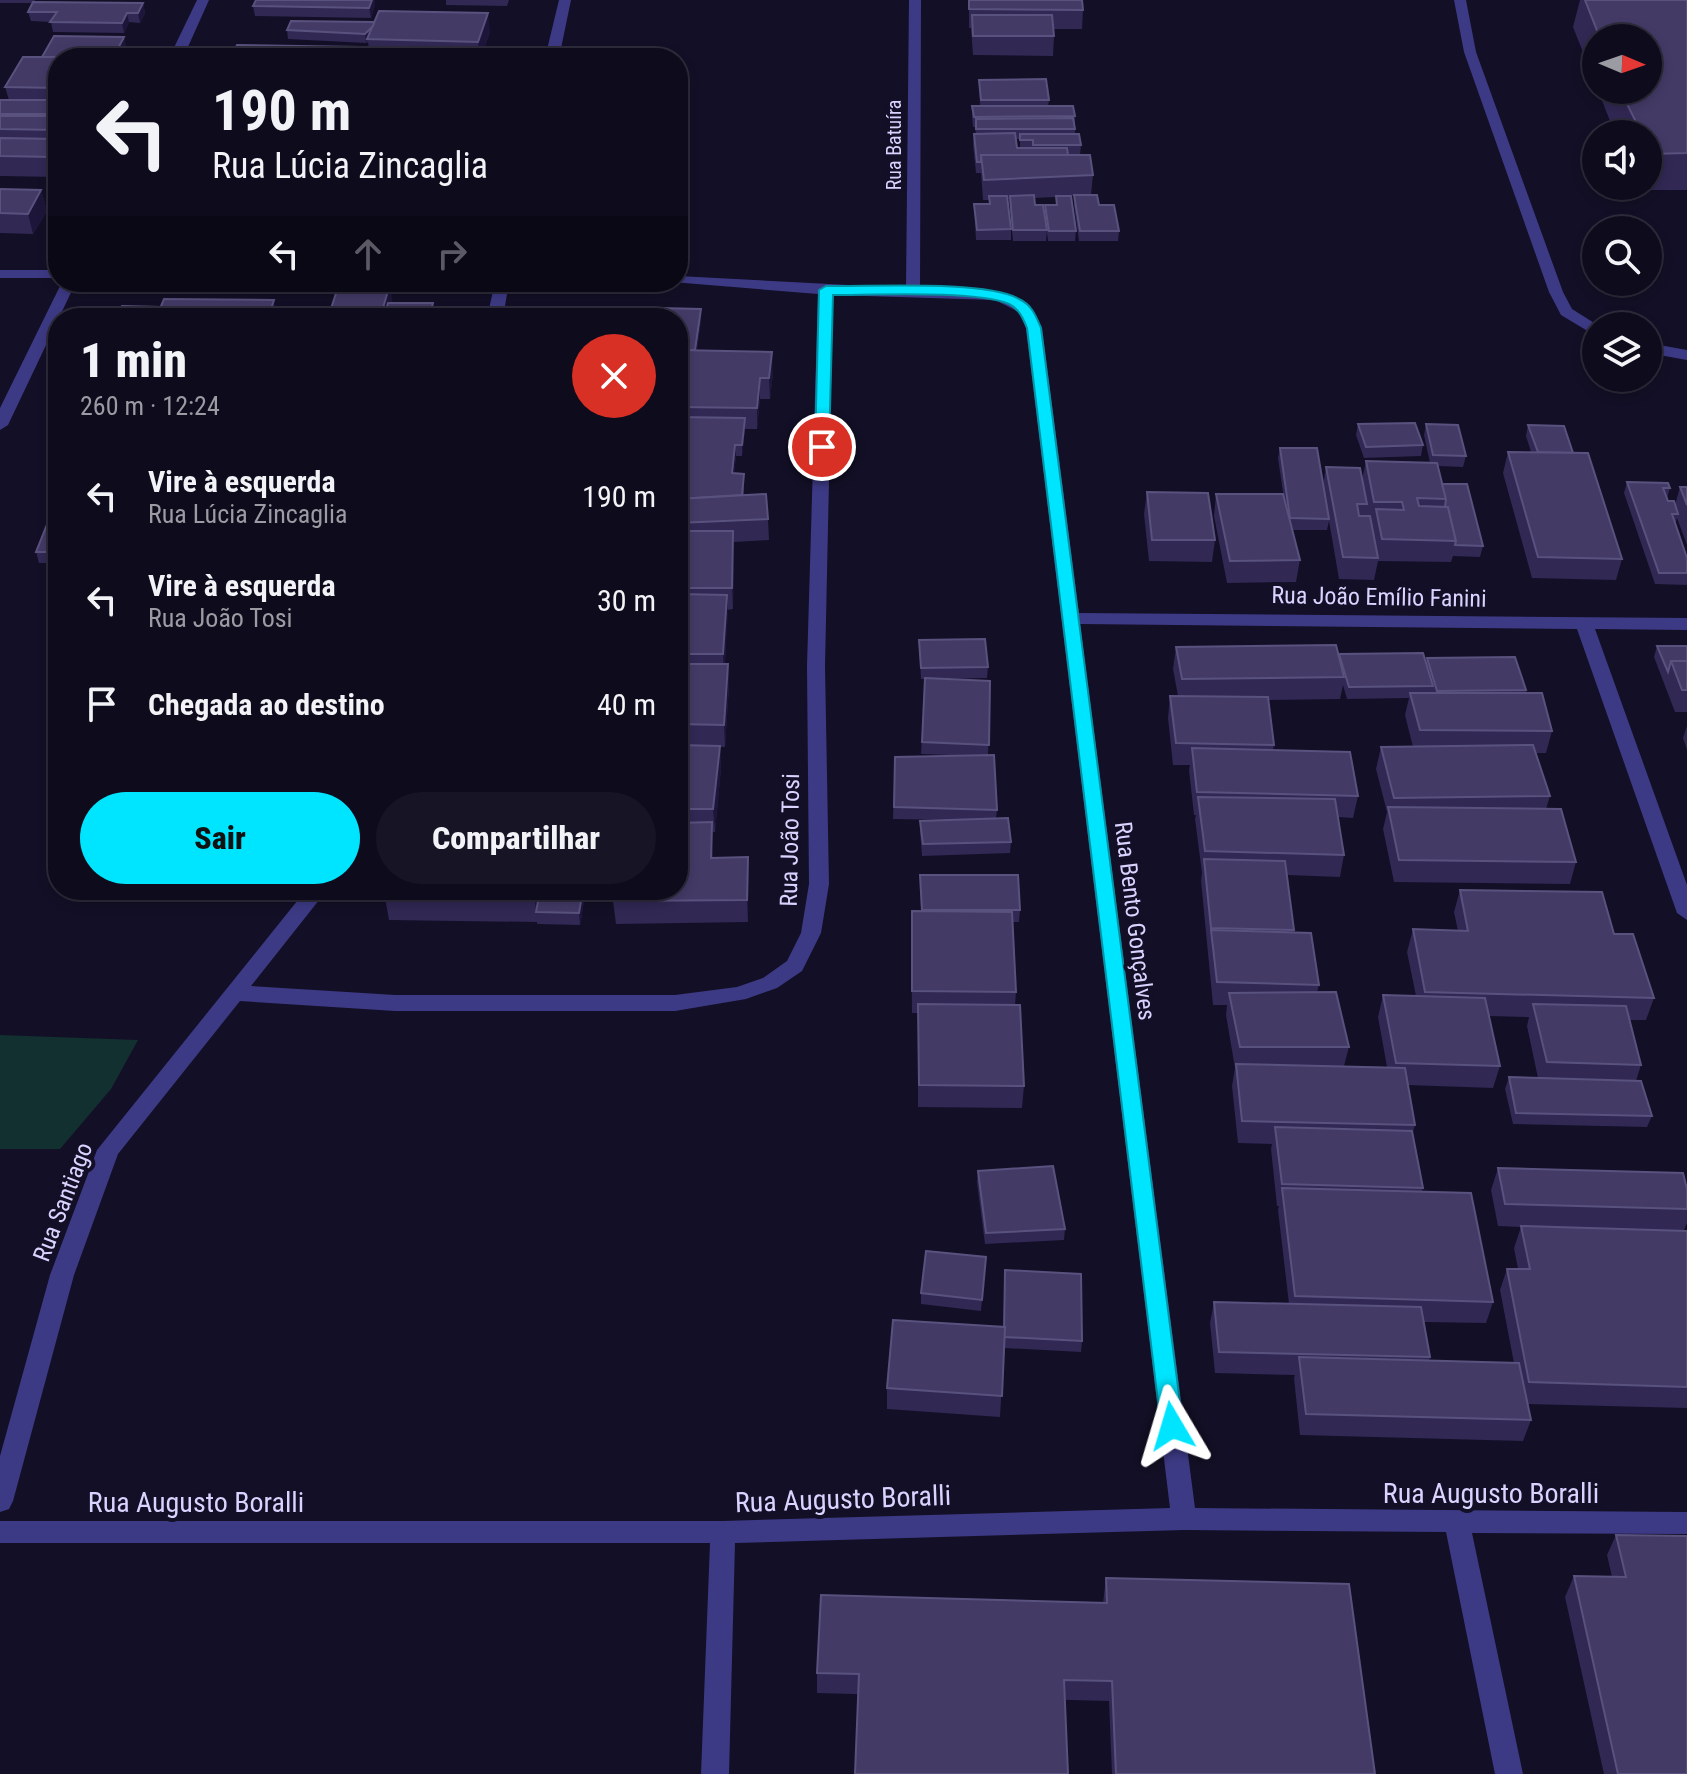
<!DOCTYPE html>
<html lang="pt">
<meta charset="utf-8">
<style>
:root{--surface:#0e0b1c;--page:#171425;--text:#f1f3f6;--muted:#9b9ba3;--line:#2e2b3b;--accent:#00e5ff}
body{margin:0;font-family:"Roboto Condensed",sans-serif;background:var(--page);color:var(--text);height:100vh;display:flex;flex-direction:column;font-size:30px;white-space:nowrap}
*{box-sizing:border-box;margin:0}
p{font-size:26px;color:var(--muted)}
.icon{flex:none;width:44px;height:44px;fill:none;stroke:currentColor;stroke-width:2;stroke-linecap:round;stroke-linejoin:round}
.map{position:relative;flex:1;overflow:hidden}
.details{position:absolute;left:48px;top:308px;width:640px;height:592px;display:flex;flex-direction:column;background:var(--surface);border-radius:32px;box-shadow:0 4px 12px #0003,0 0 0 2px var(--line)}
.details>*{flex:none}
.guide{position:absolute;left:48px;top:48px;width:640px;height:244px;border-radius:32px;box-shadow:0 4px 12px #0003,0 0 0 2px var(--line);background:#0e0b1c;color:var(--text);overflow:hidden}
.needle{width:52px;rotate:92deg}
.controls{position:absolute;left:1582px;top:24px;display:grid;gap:16px}
.controls a{display:grid;place-items:center;width:80px;height:80px;border-radius:50%;background:var(--surface);box-shadow:0 4px 12px #0003,0 0 0 2px var(--line);font-size:40px}
.pin{position:absolute;display:grid;place-items:center;width:68px;height:68px;color:#fff;margin:-34px;border:4px solid #fff;border-radius:50%;box-shadow:0 2px 8px #0007}
.me{position:absolute;width:88px;margin:-44px;rotate:353deg;stroke-linejoin:round;filter:drop-shadow(0 0 6px #0008)}
.turn{display:flex;align-items:center;gap:28px;height:168px;padding:0 32px;font-size:36px}
.turn .icon{width:104px;height:104px;stroke-width:2.5}
.turn b{display:block;font-size:56px;line-height:68px}
.lanes{display:flex;align-items:center;height:76px;padding:0 32px;background:#0003;justify-content:center;gap:40px;direction:ltr}
.lanes .off{opacity:.35}
.round{display:grid;place-items:center;flex:none;width:84px;height:84px;border-radius:42px;background:var(--page)}
.head{display:flex;align-items:center;justify-content:space-between;height:136px;padding:0 32px}
h1{font-size:48px;font-weight:800;line-height:60px}
.cta{display:flex;gap:16px;margin-top:auto;padding:16px 32px}
.cta a{flex:1;height:92px;border-radius:48px;background:var(--accent);color:#111;font-size:32px;font-weight:800;line-height:92px;text-align:center}
.cta a+a{background:var(--page);color:var(--text)}
ul{padding:0;list-style:none}
li{display:flex;align-items:center;gap:24px;height:104px;padding:0 32px}
li div{flex:1}
li b{display:block;font-size:30px}
li em{font-style:normal}
.map>svg:first-child{display:block}
.green{fill:#12302f}
.lines{fill:none;stroke-linecap:round;stroke-linejoin:round}
.minor{fill:#3d3a85;fill-rule:evenodd}
.wall{fill:#312854;fill-rule:evenodd}
.shaded-wall{fill:#1d163a}
.building{fill:#433a66;stroke:#5a527e;stroke-width:2}
.route{fill:#00e5ff;stroke:#0095a6;stroke-width:2}
.labels{text-anchor:middle;dominant-baseline:central;stroke-width:8;stroke-linejoin:round;paint-order:stroke}
.far-street-label{font-size:20px;fill:#d9d4ff;stroke:#130f26}
.street-label{font-size:24px;fill:#d9d4ff;stroke:#130f26}
.near-street-label{font-size:28px;fill:#d9d4ff;stroke:#130f26}
</style>
<div class="map">
<svg width="1687" height="1774" viewBox="0 0 1687 1774">
<rect width="100%" height="100%" fill="#130f26"/>
<polygon class="green" points="0,1035 138,1040 111,1089 60,1149 0,1149"/>
<g class="lines">
<g class="minor">
<polygon points="197,0 209,0 183,58 169,58"/>
<polygon points="559,0 571,0 559,58 545,58"/>
<polygon points="909,0 921,0 920,289 1003,293 1030,306 1042,328 1079,613 1687,618 1687,630 1595,629 1687,885 1687,920 1677,913 1577,629 1080,624 1195,1508 1687,1512 1687,1534 1472,1533 1523,1774 1495,1774 1446,1532 1184,1530 735,1543 729,1774 701,1774 710,1543 0,1543 0,1521 723,1521 1170,1508 1026,328 1019,312 995,300 833,295 825,666 829,884 821,933 802,971 777,988 746,999 675,1011 395,1011 240,1001 118,1154 74,1275 13,1501 9,1509 0,1512 0,1456 50,1275 97,1150 306,890 327,890 251,986 395,995 675,995 737,987 763,978 787,961 801,933 809,884 807,666 818,294 672,282 678,282 678,276 906,288"/>
<polygon points="1454,0 1466,0 1476,52 1563,292 1572,309 1599,326 1596,326 1596,336 1561,315 1549,292 1464,52"/>
<rect x="0" y="270" width="58" height="8"/>
<polygon points="62,282 76,282 8,425 0,430 0,408"/>
<polygon points="495,282 509,282 503,318 487,318"/>
<polygon points="1648,343 1687,350 1687,360 1648,353"/>
</g>
</g>
<g class="wall">
<polygon points="0,0 35,0 34,2 143,3 145,13 140,23 129,22 124,33 53,32 51,22 31,21 28,12 33,3 0,3"/>
<polygon points="256,0 375,0 375,5 371,18 255,16 253,6"/>
<polygon points="446,0 509,0 507,6 446,5"/>
<polygon points="969,0 1083,10 1082,29 1053,29 1054,36 1053,56 973,55 971,28 969,28"/>
<polygon points="1580,0 1687,0 1687,190 1642,190 1640,186 1648,186 1648,134 1615,134 1598,90 1648,90 1648,38 1596,38 1596,85 1573,27"/>
<polygon points="287,30 490,32 481,58 370,58 368,42 366,43 288,39"/>
<polygon points="124,37 126,47 120,58 58,58 58,177 0,176 0,100 9,100 5,87 42,57"/>
<path d="M979,80L1049,100L1048,106L1075,116V134L1081,145L1080,155L1093,175L1091,195L1119,231L1118,241H1079L1074,205V196H1071L1076,231L1075,241H1048L1045,215V205H1056V197L1034,198L1035,205L1047,230L1046,241H1013L1009,199H1008L1011,229V240H976L974,204H989V200H983L981,173H976L973,144L974,134H976L975,127H973L972,116V106H980ZM1015,139H1020V148H1017Z"/>
<polygon points="0,189 41,190 47,211 33,234 0,233"/>
<polygon points="701,309 701,320 697,350 773,373 770,399 760,399 757,429 745,429 742,456 736,456 734,473 744,474 744,495 768,519 769,540 734,542 733,609 727,610 725,664 728,664 729,686 725,747 720,747 721,768 715,832 713,832 713,858 748,857 748,922 616,924 613,901 678,890 678,318"/>
<polygon points="1358,424 1423,445 1421,456 1364,458 1356,435"/>
<polygon points="1426,424 1466,456 1463,467 1438,466 1442,484 1483,546 1480,557 1453,556 1451,562 1378,561 1374,580 1339,579 1329,521 1327,530 1292,530 1300,560 1296,582 1227,583 1214,516 1216,494 1284,499 1278,458 1280,448 1323,486 1326,467 1362,480 1366,461 1430,463 1424,435"/>
<polygon points="1528,425 1573,453 1622,559 1616,580 1532,578 1503,473 1508,452 1531,452 1526,436"/>
<polygon points="58,469 58,490 54,477"/>
<polygon points="1627,482 1670,488 1667,498 1668,501 1675,505 1680,487 1687,487 1687,545 1677,518 1675,525 1687,558 1687,585 1655,584 1624,493"/>
<polygon points="1147,492 1215,540 1212,562 1149,561 1144,514"/>
<polygon points="58,500 58,563 39,563 36,552 56,512 55,507"/>
<polygon points="919,640 988,667 987,678 940,679 990,681 988,756 997,810 996,819 1011,842 1010,853 922,856 920,832 920,821 947,820 893,819 895,757 976,756 921,754 925,679 921,679"/>
<polygon points="1657,646 1687,646 1687,712 1675,712 1654,657"/>
<polygon points="1176,647 1339,656 1426,663 1427,658 1526,690 1526,693 1552,731 1546,753 1536,753 1550,796 1546,809 1576,862 1570,884 1394,882 1383,829 1387,812 1376,769 1381,747 1413,747 1405,715 1409,698 1347,699 1343,685 1340,699 1268,700 1274,745 1273,750 1358,796 1353,818 1338,817 1344,855 1340,877 1287,875 1294,933 1319,985 1317,992 1349,1047 1344,1066 1387,1067 1378,1017 1383,995 1416,996 1407,952 1413,929 1458,931 1454,912 1460,890 1614,934 1654,998 1646,1020 1629,1020 1641,1065 1636,1081 1652,1116 1647,1127 1513,1124 1505,1089 1509,1077 1538,1078 1527,1026 1529,1017 1489,1016 1500,1066 1493,1088 1408,1085 1415,1125 1412,1135 1423,1188 1422,1191 1493,1302 1486,1323 1424,1322 1430,1357 1429,1361 1514,1363 1500,1290 1507,1269 1518,1269 1514,1248 1521,1227 1498,1226 1491,1190 1498,1168 1687,1189 1687,1223 1684,1230 1687,1231 1687,1408 1527,1404 1531,1420 1523,1441 1300,1435 1294,1378 1295,1375 1215,1373 1210,1323 1214,1302 1289,1304 1278,1210 1279,1206 1277,1206 1271,1149 1272,1144 1238,1143 1232,1086 1235,1068 1226,1015 1227,1005 1213,1005 1201,881 1202,873 1195,819 1196,815 1194,815 1189,770 1190,765 1173,765 1168,718 1170,696 1178,696 1173,669"/>
<polygon points="1687,726 1687,750 1683,738"/>
<polygon points="920,875 1020,910 1019,922 1013,922 1016,992 1015,1005 1024,1086 1022,1108 918,1107 918,1013 912,1013 911,933 912,911 921,911"/>
<polygon points="387,890 586,890 580,925 537,924 537,922 389,920 385,898"/>
<polygon points="978,1171 1065,1229 1064,1240 985,1244 977,1182"/>
<polygon points="986,1257 981,1311 921,1304 921,1293"/>
<polygon points="1005,1270 1082,1341 1081,1352 1004,1348 1000,1417 887,1409 887,1388 1003,1327"/>
<polygon points="1616,1535 1687,1774 1604,1774 1565,1597 1574,1576 1612,1577 1607,1555"/>
<polygon points="1106,1578 1375,1774 1112,1774 1109,1701 817,1693 817,1673 1103,1603"/>
</g>
<g class="shaded-wall">
<polygon points="372,0 375,0 375,5 371,18 369,8"/>
<polygon points="143,3 145,13 140,23 138,13"/>
<polygon points="127,13 129,22 124,33 122,23"/>
<polygon points="488,13 490,32 481,58 480,58 478,42"/>
<polygon points="376,22 367,39 366,43 365,34"/>
<polygon points="124,37 126,47 120,58 113,58"/>
<polygon points="360,47 361,58 356,58"/>
<polygon points="58,150 58,174 54,157"/>
<polygon points="41,190 47,211 33,234 28,214"/>
<polygon points="390,284 393,305 389,318 380,318"/>
<polygon points="274,300 277,318 268,318"/>
<polygon points="433,303 434,314 433,318 429,318"/>
<polygon points="701,309 701,320 694,371 693,360"/>
<polygon points="772,352 773,373 770,399 769,378"/>
<polygon points="760,378 760,399 757,429 757,408"/>
<polygon points="745,418 745,429 742,456 742,445"/>
<polygon points="735,445 736,456 733,484 732,473"/>
<polygon points="733,531 734,552 733,609 732,588"/>
<polygon points="727,595 728,616 724,676 723,654"/>
<polygon points="728,664 729,686 725,747 724,725"/>
<polygon points="720,746 721,768 715,832 713,809"/>
<polygon points="712,822 713,844 712,880 711,858"/>
<polygon points="748,857 749,879 748,922 747,900"/>
<polygon points="537,890 543,890 536,912 535,900"/>
<polygon points="583,890 586,890 580,925 579,913"/>
</g>
<g class="building">
<polygon points="256,0 372,0 369,8 253,6"/>
<polygon points="969,0 1082,0 1083,10 969,9"/>
<polygon points="1585,0 1687,0 1687,153 1651,154 1648,147 1648,134 1642,134 1620,90 1648,90 1648,38 1600,38"/>
<polygon points="33,2 143,3 138,13 127,13 122,23 50,22 57,12 28,12"/>
<polygon points="379,11 488,13 478,42 367,39"/>
<polygon points="972,15 1052,15 1054,36 973,36"/>
<polygon points="291,21 374,22 373,26 365,34 287,30"/>
<polygon points="54,36 124,37 113,58 42,57"/>
<polygon points="237,45 360,47 356,58 231,58"/>
<polygon points="23,57 112,57 58,58 58,88 5,87"/>
<polygon points="1046,79 1049,100 981,100 979,80"/>
<rect x="0" y="100" width="58" height="14"/>
<polygon points="972,106 1073,106 1075,116 974,117"/>
<polygon points="0,116 58,116 58,130 0,129"/>
<polygon points="1073,118 1075,129 976,129 976,119"/>
<polygon points="1015,133 1017,148 1067,148 1068,155 981,155 981,162 977,162 974,134"/>
<polygon points="1020,134 1079,134 1081,145 1033,145 1033,140 1020,140"/>
<polygon points="0,138 58,139 58,150 54,157 0,156"/>
<polygon points="981,155 1090,155 1093,175 984,180"/>
<polygon points="0,189 41,190 28,214 0,213"/>
<polygon points="1034,195 1035,205 1043,205 1047,230 1013,230 1010,196"/>
<polygon points="1074,195 1097,195 1099,205 1114,205 1119,231 1080,231"/>
<polygon points="989,196 1007,196 1011,229 977,230 974,204 990,204"/>
<polygon points="1056,196 1071,196 1076,231 1049,231 1045,205 1057,205"/>
<polygon points="339,284 390,284 380,318 328,318"/>
<polygon points="164,299 274,300 268,318 156,318"/>
<polygon points="388,303 433,303 429,318 384,318"/>
<polygon points="122,306 161,307 156,318 117,318"/>
<polygon points="292,307 332,307 328,318 288,318"/>
<polygon points="659,308 701,309 695,350 678,350 678,318 657,318"/>
<polygon points="555,316 648,317 555,318"/>
<polygon points="678,350 772,352 769,378 760,378 757,408 678,407"/>
<polygon points="678,417 745,418 742,445 735,445 732,473 744,474 742,495 678,499"/>
<polygon points="1415,423 1423,445 1366,447 1358,424"/>
<polygon points="1426,424 1458,425 1466,456 1433,455"/>
<polygon points="1528,425 1564,426 1573,453 1538,452"/>
<polygon points="1280,448 1317,448 1329,519 1290,518"/>
<polygon points="1508,452 1588,453 1622,559 1538,557"/>
<polygon points="1366,461 1437,463 1446,499 1417,498 1419,506 1448,507 1456,541 1382,539 1376,509 1404,510 1402,502 1374,502"/>
<polygon points="1326,467 1360,468 1367,504 1357,504 1359,516 1370,516 1378,558 1343,557"/>
<polygon points="1627,482 1668,483 1670,488 1663,488 1668,501 1674,501 1678,514 1672,514 1687,558 1687,573 1659,573"/>
<polygon points="1442,484 1467,484 1483,546 1455,545 1456,541 1448,507 1445,507 1446,499"/>
<polygon points="1680,487 1687,487 1687,505"/>
<polygon points="1147,492 1208,493 1215,540 1152,540"/>
<polygon points="766,494 768,519 678,523 678,499"/>
<polygon points="1216,494 1283,494 1300,560 1230,561"/>
<polygon points="52,512 58,512 58,552 36,552"/>
<polygon points="678,531 733,531 732,588 678,588"/>
<polygon points="678,594 727,595 723,654 678,654"/>
<polygon points="985,639 988,667 921,668 919,640"/>
<polygon points="1336,645 1344,677 1182,679 1176,647"/>
<polygon points="1657,646 1687,646 1687,661 1671,661 1668,672"/>
<polygon points="1423,653 1433,686 1349,687 1339,654"/>
<polygon points="1515,657 1526,690 1437,691 1427,658"/>
<polygon points="1671,661 1687,661 1687,690 1682,690"/>
<polygon points="678,664 728,664 724,725 678,724"/>
<polygon points="925,678 990,681 989,745 922,742"/>
<polygon points="1410,693 1542,693 1552,731 1420,730"/>
<polygon points="1170,696 1268,697 1274,745 1176,743"/>
<polygon points="678,745 720,746 713,809 678,809"/>
<polygon points="1533,745 1550,796 1394,798 1381,747"/>
<polygon points="1192,748 1350,752 1358,796 1197,792"/>
<polygon points="994,755 997,810 894,807 895,757"/>
<polygon points="1198,797 1335,799 1344,855 1205,851"/>
<polygon points="1388,807 1561,809 1576,862 1399,860"/>
<polygon points="1008,818 1011,842 923,844 920,821"/>
<polygon points="712,822 711,858 748,857 747,900 613,901 614,890 678,890 678,823"/>
<polygon points="1204,859 1285,861 1294,930 1211,928"/>
<polygon points="920,875 1018,875 1020,910 922,910"/>
<polygon points="387,890 537,890 535,900 385,898"/>
<polygon points="540,890 583,890 579,913 536,912"/>
<polygon points="1460,890 1602,892 1614,934 1633,934 1654,998 1425,992 1413,929 1468,931"/>
<polygon points="912,911 1012,912 1016,992 912,991"/>
<polygon points="1211,930 1311,933 1319,985 1217,982"/>
<polygon points="1336,992 1349,1047 1240,1047 1229,993"/>
<polygon points="1383,995 1485,998 1500,1066 1396,1063"/>
<polygon points="918,1004 1020,1005 1024,1086 919,1085"/>
<polygon points="1533,1004 1626,1006 1641,1065 1547,1062"/>
<polygon points="1236,1064 1405,1068 1415,1125 1242,1121"/>
<polygon points="1509,1077 1641,1081 1652,1116 1516,1113"/>
<polygon points="1275,1127 1412,1131 1423,1188 1282,1184"/>
<polygon points="1053,1166 1065,1229 986,1233 978,1171"/>
<polygon points="1498,1168 1683,1173 1687,1189 1687,1209 1505,1204"/>
<polygon points="1282,1188 1471,1193 1493,1302 1295,1296"/>
<polygon points="1521,1226 1687,1231 1687,1387 1529,1382 1507,1269 1530,1269"/>
<polygon points="926,1251 986,1257 982,1300 921,1293"/>
<polygon points="1005,1270 1081,1274 1082,1341 1004,1337"/>
<polygon points="1214,1302 1421,1307 1430,1357 1219,1352"/>
<polygon points="893,1320 1005,1327 1002,1396 887,1388"/>
<polygon points="1299,1357 1519,1363 1531,1420 1306,1414"/>
<polygon points="1616,1535 1687,1536 1687,1774 1618,1774 1574,1576 1626,1577"/>
<polygon points="1106,1578 1349,1584 1375,1774 1116,1774 1112,1681 1064,1680 1068,1774 855,1774 859,1674 817,1673 821,1595 1107,1603"/>
</g>
<path class="route" d="M826,286C869,287 986,280 1019,299C1032,305 1036,316 1041,328L1183,1426L1180,1433L1172,1436L1164,1433L1161,1426L1027,328C1023,318 1019,309 1009,304C978,290 872,295 833,295L829,447L822,451L815,447L819,290Z"/>
<g class="labels">
<g class="far-street-label">
<text transform="translate(894 145) rotate(-90)">Rua Batuíra</text>
</g>
<g class="street-label">
<text transform="translate(1379 597) rotate(1)">Rua João Emílio Fanini</text>
<text transform="translate(790 840) rotate(-89)">Rua João Tosi</text>
<text transform="translate(1135 921) rotate(83)">Rua Bento Gonçalves</text>
<text transform="translate(63 1202) rotate(-69)">Rua Santiago</text>
</g>
<g class="near-street-label">
<text x="1491" y="1493">Rua Augusto Boralli</text>
<text transform="translate(843 1499) rotate(-2)">Rua Augusto Boralli</text>
<text x="196" y="1502">Rua Augusto Boralli</text>
</g>
</g>
</svg>
<div class="controls">
<a><svg class="needle" viewBox="-14 -14 28 28"><path d="M0-13l5 13h-10z" fill="#e53935"/><path d="M0 13l5-13h-10z" fill="#9b9ba3"/></svg></a>
<a><svg class="icon" aria-label="sound" viewBox="0 0 24 24"><path d="M4 9h4l5-4v14l-5-4H4zM17 9q2 3 0 6"/></svg></a>
<a><svg class="icon" aria-label="search" viewBox="0 0 24 24"><circle cx="10" cy="10" r="6"/><path d="M15 15l6 6"/></svg></a>
<a><svg class="icon" aria-label="layers" viewBox="0 0 24 24"><path d="M12 4l9 5-9 5-9-5zM3 14l9 5 9-5"/></svg></a>
</div>
<div class="pin" style="left:822px;top:447px;background:#d93025"><svg class="icon" aria-label="arrive" viewBox="0 0 24 24"><path d="M6 21V4h12l-3 4 3 4H6"/></svg></div>
<svg class="me" style="left:1172px;top:1426px" viewBox="-20 -20 40 40"><path d="M0-17L14 15 0 8-14 15z" fill="#00e5ff" stroke="#fff" stroke-width="4"/></svg>
<div class="guide">
<div class="turn"><svg class="icon" aria-label="left" viewBox="0 0 24 24"><path d="M17 20v-9H6M10 6l-5 5 5 5"/></svg><div><b>190 m</b>Rua Lúcia Zincaglia</div></div>
<div class="lanes"><svg class="icon" aria-label="left" viewBox="0 0 24 24"><path d="M17 20v-9H6M10 6l-5 5 5 5"/></svg><svg class="icon off" aria-label="ahead" viewBox="0 0 24 24"><path d="M12 20V5M6 11l6-6 6 6"/></svg><svg class="icon off" aria-label="right" viewBox="0 0 24 24"><path d="M7 20v-9h11M14 6l5 5-5 5"/></svg></div>
</div>
<section class="details">
<div class="head"><div><h1>1 min</h1><p>260 m · 12:24</p></div><a class="round" style="background:#d93025;color:#fff"><svg class="icon" aria-label="close" viewBox="0 0 24 24"><path d="M6 6l12 12M18 6L6 18"/></svg></a></div>
<ul>
<li><svg class="icon" aria-label="left" viewBox="0 0 24 24"><path d="M17 20v-9H6M10 6l-5 5 5 5"/></svg><div><b>Vire à esquerda</b><p>Rua Lúcia Zincaglia</p></div><em>190 m</em></li>
<li><svg class="icon" aria-label="left" viewBox="0 0 24 24"><path d="M17 20v-9H6M10 6l-5 5 5 5"/></svg><div><b>Vire à esquerda</b><p>Rua João Tosi</p></div><em>30 m</em></li>
<li><svg class="icon" aria-label="arrive" viewBox="0 0 24 24"><path d="M6 21V4h12l-3 4 3 4H6"/></svg><div><b>Chegada ao destino</b></div><em>40 m</em></li>
</ul>
<div class="cta"><a>Sair</a><a>Compartilhar</a></div>
</section>
</div>
